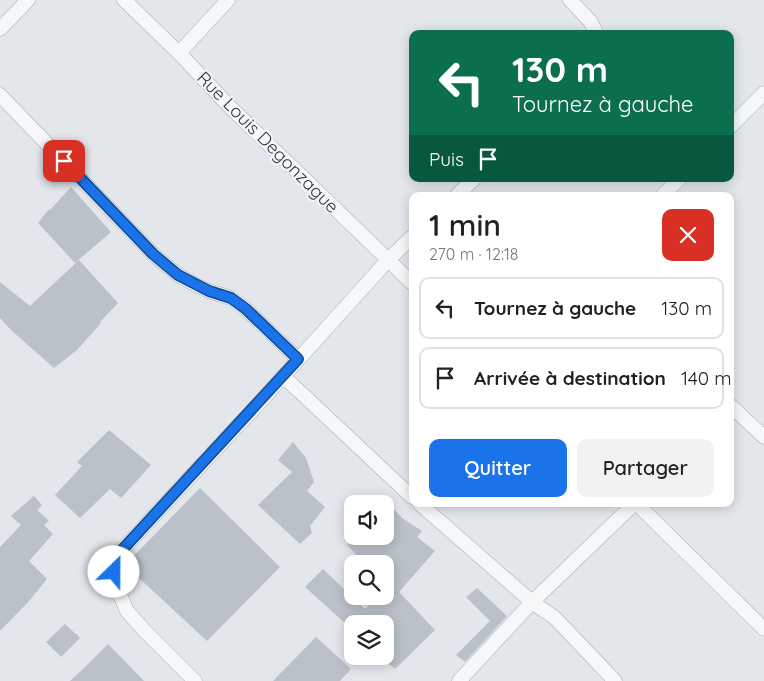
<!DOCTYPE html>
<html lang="fr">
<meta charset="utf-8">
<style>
:root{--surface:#fff;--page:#f2f2f2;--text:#222;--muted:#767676;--line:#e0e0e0;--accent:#1a73e8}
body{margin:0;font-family:Quicksand,sans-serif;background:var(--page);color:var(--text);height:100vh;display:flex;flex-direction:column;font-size:19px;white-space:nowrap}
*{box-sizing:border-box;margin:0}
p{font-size:16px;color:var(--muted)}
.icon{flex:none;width:28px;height:28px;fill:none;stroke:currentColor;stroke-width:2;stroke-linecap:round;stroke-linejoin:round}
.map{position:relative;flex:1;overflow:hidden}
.panel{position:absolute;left:409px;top:192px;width:325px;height:315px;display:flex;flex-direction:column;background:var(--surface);border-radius:10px;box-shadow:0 2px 12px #0003}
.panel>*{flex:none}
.hud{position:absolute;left:409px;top:30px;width:325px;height:152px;border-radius:10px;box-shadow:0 2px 12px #0003;background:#0b6e4f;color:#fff;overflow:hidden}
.buttons{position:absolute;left:344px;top:495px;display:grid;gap:10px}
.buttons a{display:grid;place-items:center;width:50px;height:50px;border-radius:10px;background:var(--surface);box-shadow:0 2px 12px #0003;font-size:25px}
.pin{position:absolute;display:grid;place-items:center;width:42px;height:42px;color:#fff;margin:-21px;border-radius:10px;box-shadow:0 2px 8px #0006}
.me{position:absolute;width:55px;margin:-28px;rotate:23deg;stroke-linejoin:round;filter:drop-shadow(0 0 4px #0008)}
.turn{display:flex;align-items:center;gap:18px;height:105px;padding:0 20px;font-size:22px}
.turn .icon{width:65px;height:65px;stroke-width:2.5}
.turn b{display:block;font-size:35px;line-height:42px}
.then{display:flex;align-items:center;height:48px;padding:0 20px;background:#0003;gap:10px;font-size:19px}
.round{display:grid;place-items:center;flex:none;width:52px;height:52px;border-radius:10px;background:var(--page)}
.head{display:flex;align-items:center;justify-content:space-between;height:85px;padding:0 20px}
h1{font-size:30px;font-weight:600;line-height:38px}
.primary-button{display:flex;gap:10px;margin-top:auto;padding:10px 20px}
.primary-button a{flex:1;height:58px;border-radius:10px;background:var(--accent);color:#fff;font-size:20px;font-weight:600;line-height:58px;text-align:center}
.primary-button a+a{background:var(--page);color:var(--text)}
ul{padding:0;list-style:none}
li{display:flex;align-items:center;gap:15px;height:62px;margin:0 10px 8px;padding:0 10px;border:2px solid var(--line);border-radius:10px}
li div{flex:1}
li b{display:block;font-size:19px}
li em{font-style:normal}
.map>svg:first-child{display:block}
.building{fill:#bac1c8}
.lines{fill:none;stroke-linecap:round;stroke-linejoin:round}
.minor-casing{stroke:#a8afb5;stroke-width:15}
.minor{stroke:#f6f7f9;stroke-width:14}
.route-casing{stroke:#114b97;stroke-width:12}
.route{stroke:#1a73e8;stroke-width:9}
.labels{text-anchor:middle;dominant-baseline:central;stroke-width:4;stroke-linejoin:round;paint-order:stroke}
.street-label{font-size:18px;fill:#2b3743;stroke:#f3f6f8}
</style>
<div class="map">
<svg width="764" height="681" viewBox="0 0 764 681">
<rect width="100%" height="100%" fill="#e3e7eb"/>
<g class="building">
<polygon points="71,187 111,232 75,263 38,223 49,209 50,210"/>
<polygon points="79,260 118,303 100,322 101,323 77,350 54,368 12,331 0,318 0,282 30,306"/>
<polygon points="109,430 151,465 121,498 110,489 80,518 55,495 82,466 77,462"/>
<polygon points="293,442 306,458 314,482 307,491 325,507 310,526 312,533 300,544 258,505 292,472 278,460"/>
<polygon points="200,488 280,567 207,641 125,565"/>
<polygon points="34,496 42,505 37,510 49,521 44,525 53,534 29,561 47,579 29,601 0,631 0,547 21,525 11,516"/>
<polygon points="385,500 402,518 422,531 417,537 435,551 399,592 435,630 395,669 385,661 385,624 348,624 346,621 345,623 305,587 323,569 365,609 378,596 385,596 385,564 365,564 347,545 355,536 385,536"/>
<polygon points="477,588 507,616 465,662 456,655 490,621 466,597"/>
<polygon points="65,624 80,638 61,657 46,642"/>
<polygon points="316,637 351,669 340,681 273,681"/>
<polygon points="108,644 144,681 70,681 84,668"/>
</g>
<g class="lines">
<defs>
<g id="minor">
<polyline points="124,0 179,53 231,108 412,283"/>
<polyline points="570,0 590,21 597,34"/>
<polyline points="0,29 28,0"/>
<polyline points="179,53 228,0"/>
<polyline points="0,95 153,254 178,275 194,284 209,291 231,298 246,309 298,359"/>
<polyline points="730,127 764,93"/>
<polyline points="456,196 474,179"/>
<polyline points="662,196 679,179"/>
<polyline points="283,376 412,497"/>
<polyline points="730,405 764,437"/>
<polyline points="420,504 532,602 555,618 615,681"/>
<polyline points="637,504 764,629"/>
<polyline points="195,681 143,629 127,611 118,590 114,572 117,561 122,550 260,402 388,260 412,237"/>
<polyline points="459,681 532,602 634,504"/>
</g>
</defs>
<use href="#minor" class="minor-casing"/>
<use href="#minor" class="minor"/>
</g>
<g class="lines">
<defs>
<polyline id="route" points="64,161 153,254 178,275 209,291 231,298 246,309 298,359 122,550 114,572"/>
</defs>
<use href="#route" class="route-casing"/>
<use href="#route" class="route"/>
</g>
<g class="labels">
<g class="street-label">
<text transform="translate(268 142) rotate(45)">Rue Louis Degonzague</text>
</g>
</g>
</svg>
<div class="buttons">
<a><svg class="icon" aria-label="sound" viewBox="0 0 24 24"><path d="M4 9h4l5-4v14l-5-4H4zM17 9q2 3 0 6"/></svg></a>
<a><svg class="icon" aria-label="search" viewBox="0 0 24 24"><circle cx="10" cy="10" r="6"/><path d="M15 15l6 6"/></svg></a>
<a><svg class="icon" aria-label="layers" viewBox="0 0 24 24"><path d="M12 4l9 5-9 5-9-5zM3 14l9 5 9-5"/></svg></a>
</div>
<div class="pin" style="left:64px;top:161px;background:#d93025"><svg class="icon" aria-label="arrive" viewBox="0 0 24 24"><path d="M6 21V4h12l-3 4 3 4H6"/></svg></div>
<svg class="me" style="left:114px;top:572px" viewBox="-20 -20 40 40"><circle r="19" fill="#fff"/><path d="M0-13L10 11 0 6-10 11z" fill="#1a73e8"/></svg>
<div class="hud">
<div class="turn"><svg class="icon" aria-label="left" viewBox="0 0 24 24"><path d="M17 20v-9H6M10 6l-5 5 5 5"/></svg><div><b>130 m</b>Tournez à gauche</div></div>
<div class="then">Puis<svg class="icon" aria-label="arrive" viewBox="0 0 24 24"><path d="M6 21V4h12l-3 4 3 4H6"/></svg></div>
</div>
<section class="panel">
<div class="head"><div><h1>1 min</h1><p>270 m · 12:18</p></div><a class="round" style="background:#d93025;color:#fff"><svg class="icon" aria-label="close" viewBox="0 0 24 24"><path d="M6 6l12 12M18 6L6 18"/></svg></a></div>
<ul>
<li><svg class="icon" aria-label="left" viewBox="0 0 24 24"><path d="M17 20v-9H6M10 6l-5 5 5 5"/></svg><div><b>Tournez à gauche</b></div><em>130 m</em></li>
<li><svg class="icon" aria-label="arrive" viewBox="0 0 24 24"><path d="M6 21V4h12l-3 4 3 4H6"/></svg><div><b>Arrivée à destination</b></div><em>140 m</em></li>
</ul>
<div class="primary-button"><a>Quitter</a><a>Partager</a></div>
</section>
</div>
